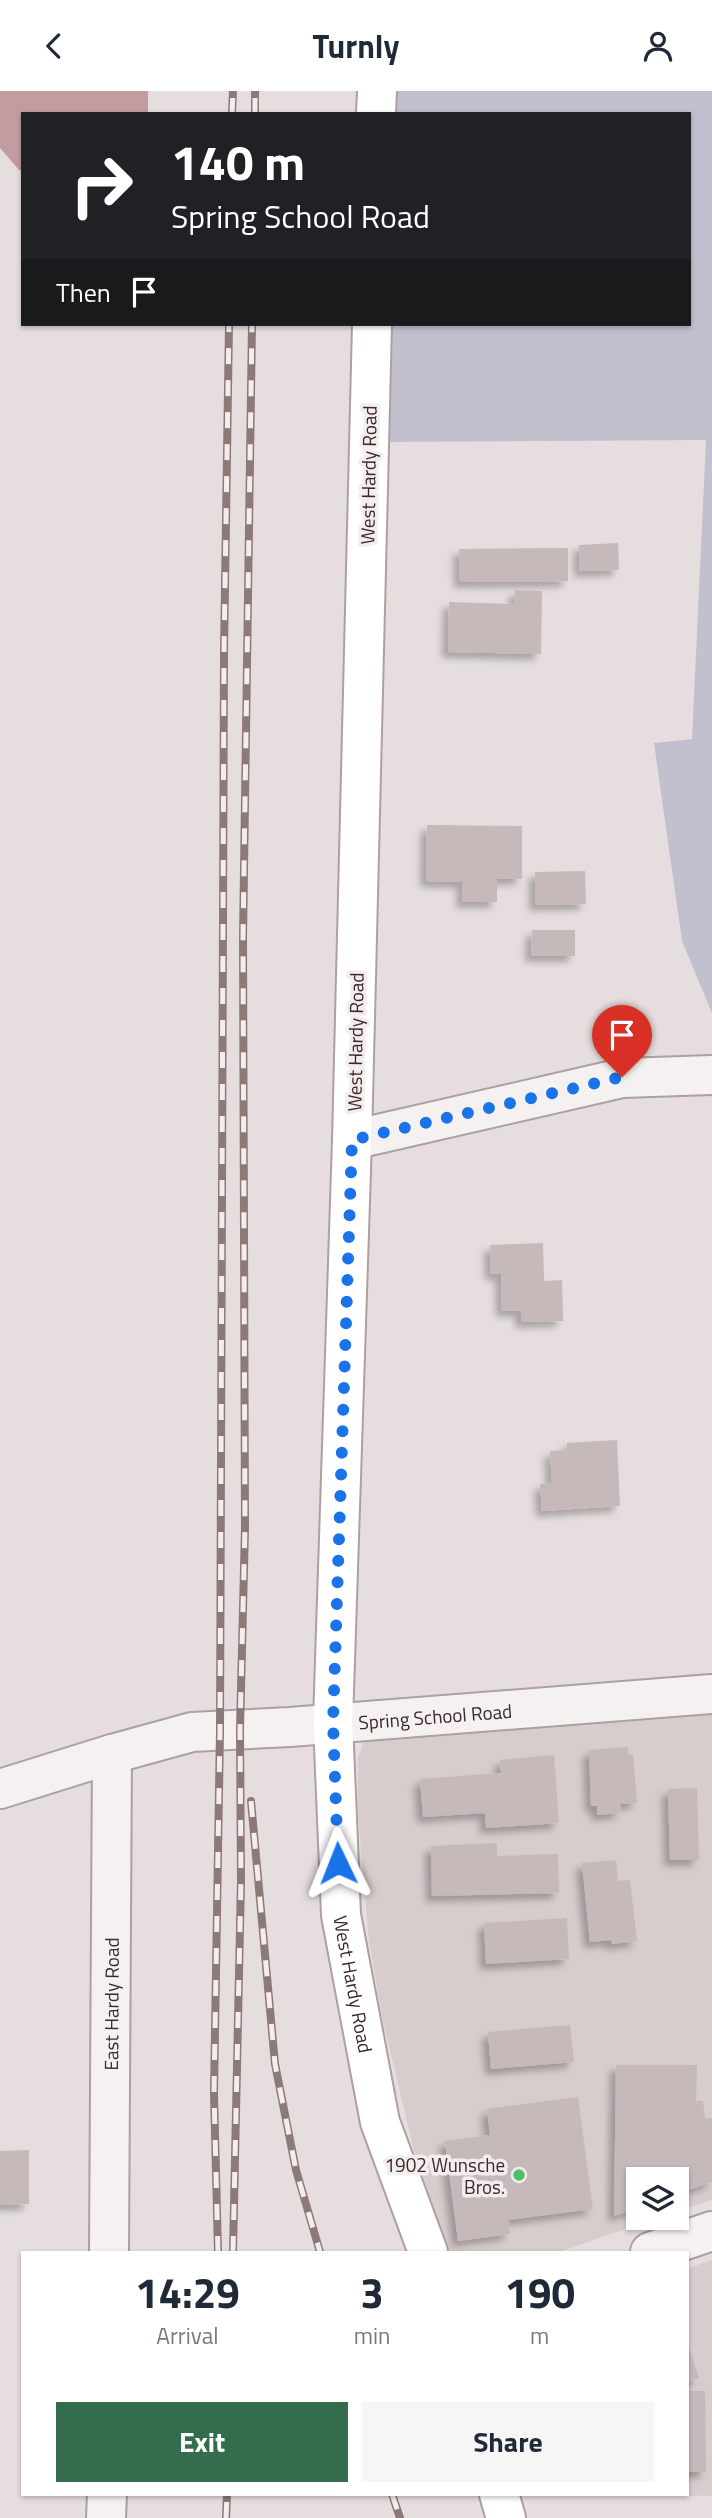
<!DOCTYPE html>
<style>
:root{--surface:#fff;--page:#f6f6f7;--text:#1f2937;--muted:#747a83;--accent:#346d4e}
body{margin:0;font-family:"Titillium Web",sans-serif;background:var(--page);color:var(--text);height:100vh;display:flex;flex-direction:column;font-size:26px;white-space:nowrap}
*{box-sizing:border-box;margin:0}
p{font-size:23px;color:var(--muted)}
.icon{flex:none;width:38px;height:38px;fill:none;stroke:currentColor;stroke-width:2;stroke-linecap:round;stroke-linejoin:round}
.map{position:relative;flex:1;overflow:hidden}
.sheet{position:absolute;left:21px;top:2160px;width:668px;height:245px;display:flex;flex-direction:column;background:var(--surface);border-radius:0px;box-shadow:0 2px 5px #0004}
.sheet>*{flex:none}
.hud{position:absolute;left:21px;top:21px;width:670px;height:214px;border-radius:0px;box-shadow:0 2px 5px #0004;background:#202124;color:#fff;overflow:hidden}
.fabs{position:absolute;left:626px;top:2076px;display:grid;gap:14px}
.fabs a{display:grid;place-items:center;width:63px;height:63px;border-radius:0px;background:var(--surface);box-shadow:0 2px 5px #0004;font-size:35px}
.pin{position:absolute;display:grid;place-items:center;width:60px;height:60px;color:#fff;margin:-72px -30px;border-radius:50% 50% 50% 0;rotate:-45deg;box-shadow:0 0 7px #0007}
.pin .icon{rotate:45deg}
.me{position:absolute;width:77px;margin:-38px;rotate:358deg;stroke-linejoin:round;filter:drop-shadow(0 0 5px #0008)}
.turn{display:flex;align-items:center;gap:24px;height:147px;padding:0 35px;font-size:32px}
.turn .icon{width:91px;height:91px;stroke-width:2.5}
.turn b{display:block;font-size:49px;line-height:60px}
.then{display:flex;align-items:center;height:66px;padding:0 35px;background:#0003;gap:14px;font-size:26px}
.eta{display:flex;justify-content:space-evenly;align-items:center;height:119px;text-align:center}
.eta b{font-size:42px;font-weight:700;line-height:49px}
.button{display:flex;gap:14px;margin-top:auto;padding:14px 35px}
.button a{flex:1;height:80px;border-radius:0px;background:var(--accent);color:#fff;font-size:28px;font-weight:700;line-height:80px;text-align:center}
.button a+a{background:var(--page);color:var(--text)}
header{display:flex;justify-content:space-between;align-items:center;height:91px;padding:0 35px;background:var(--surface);font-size:32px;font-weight:700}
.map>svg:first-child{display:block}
.built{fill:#d8cdcd}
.green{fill:#c2c0cf}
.water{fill:#c39ca0}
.building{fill:#c6b9b9;filter:url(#shadow)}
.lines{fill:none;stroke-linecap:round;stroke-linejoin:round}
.minor-casing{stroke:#aca0a0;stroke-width:42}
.major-casing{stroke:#b19f9f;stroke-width:42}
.minor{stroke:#f5f1f1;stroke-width:38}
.major{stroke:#fff;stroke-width:38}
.rail-casing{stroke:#8e7979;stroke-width:8}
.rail{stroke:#f4edee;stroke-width:5;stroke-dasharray:16;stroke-linecap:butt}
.route{stroke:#1a73e8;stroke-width:12;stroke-dasharray:0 21.6}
.poi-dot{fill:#4ec069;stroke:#f4edee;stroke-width:2.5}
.labels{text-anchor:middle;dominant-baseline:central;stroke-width:7;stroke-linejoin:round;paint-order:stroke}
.street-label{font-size:19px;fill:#3c2929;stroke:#f4edee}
.poi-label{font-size:19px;fill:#3c2929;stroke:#f4edee;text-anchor:end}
</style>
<header><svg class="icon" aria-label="back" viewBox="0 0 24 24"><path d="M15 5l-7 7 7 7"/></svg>Turnly<svg class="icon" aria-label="person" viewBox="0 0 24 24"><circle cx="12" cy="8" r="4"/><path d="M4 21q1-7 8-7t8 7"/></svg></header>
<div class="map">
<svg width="712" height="2427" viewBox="0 0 712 2427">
<defs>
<filter id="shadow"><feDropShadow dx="-6" dy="6" stdDeviation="3.5" flood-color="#0004"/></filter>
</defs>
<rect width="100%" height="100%" fill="#e6dede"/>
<g class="built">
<polygon points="712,1616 712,2109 677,2120 677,2088 639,2088 639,2126 660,2126 559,2161 449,2161 414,2060 382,1926 369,1850 358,1725 358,1667 364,1650 372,1642"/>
<polygon points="712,2169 712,2405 551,2403 688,2403 688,2177"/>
</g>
<polygon class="green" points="394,0 712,0 712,922 682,850 654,652 692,648 706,349 388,351 390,233 690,233 690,23 394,23"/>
<polygon class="water" points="0,0 148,0 148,23 23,23 23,79 19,79 0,57"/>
<g class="building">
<polygon points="618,452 619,479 580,480 579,454"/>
<polygon points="568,457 568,490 460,491 459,458"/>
<polygon points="515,499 542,500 541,563 448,561 449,511 514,513"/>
<polygon points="427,734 522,735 522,788 497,788 497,811 462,811 463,791 426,790"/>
<polygon points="585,780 586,813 535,814 535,781"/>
<polygon points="532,839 575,839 575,865 531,865"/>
<polygon points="543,1152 544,1190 562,1189 563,1230 521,1231 521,1220 502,1220 501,1183 491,1183 490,1154"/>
<polygon points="617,1349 620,1415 542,1420 540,1393 552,1392 550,1360 567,1359 567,1352"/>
<polygon points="628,1656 629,1664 633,1663 637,1712 620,1713 621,1722 597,1724 597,1715 591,1715 589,1659"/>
<polygon points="554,1664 559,1732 486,1737 485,1722 423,1726 420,1688 501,1682 500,1669"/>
<polygon points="697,1697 699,1769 670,1769 668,1698"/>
<polygon points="497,1752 497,1765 558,1763 559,1802 432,1805 431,1755"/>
<polygon points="616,1769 618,1790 630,1789 637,1850 612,1853 611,1849 590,1851 582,1772"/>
<polygon points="567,1827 569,1868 486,1873 484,1832"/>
<polygon points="570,1934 574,1971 491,1978 488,1941"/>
<polygon points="616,1974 697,1974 696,2010 703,2010 705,2028 712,2027 712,2091 677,2103 677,2088 639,2088 639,2117 614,2125"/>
<polygon points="578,2006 593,2118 508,2129 510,2143 458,2150 445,2050 490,2044 487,2018"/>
<polygon points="29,2059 29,2113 0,2114 0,2060"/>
<polygon points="688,2254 699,2287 688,2291"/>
<polygon points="688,2300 705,2300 706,2381 688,2381"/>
</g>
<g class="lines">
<defs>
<g id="minor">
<polyline points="352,1049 622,987 712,984"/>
<path id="s1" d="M0,1698L112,1663L192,1641L290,1636L712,1603"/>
<path id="s2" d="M109,2161L112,1663"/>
<polyline points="650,2161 712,2140"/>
<polyline points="106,2427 107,2403"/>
</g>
<g id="major">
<polyline points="376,23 377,0"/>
<path id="s3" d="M372,233L352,1049L333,1631L341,1824L380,2031L428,2161"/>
<polyline points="499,2403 506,2427"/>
</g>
</defs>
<use href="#minor" class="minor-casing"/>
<use href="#major" class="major-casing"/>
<use href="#minor" class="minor"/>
<use href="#major" class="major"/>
<defs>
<g id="rail">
<polyline points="232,23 233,0"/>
<polyline points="255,23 255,0"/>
<polyline points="251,1710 275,1973 296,2079 320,2161"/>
<polyline points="218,2161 214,2002 220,1640 224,561 229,233"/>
<polyline points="233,2161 241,1790 240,1638 245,1437 243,847 252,233"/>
<polyline points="392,2403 400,2427"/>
<polyline points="226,2427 227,2403"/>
</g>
</defs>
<use href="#rail" class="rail-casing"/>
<use href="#rail" class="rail"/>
</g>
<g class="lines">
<polyline class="route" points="338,1772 333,1631 352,1049 622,986"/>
</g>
<circle class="poi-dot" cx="519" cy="2084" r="7"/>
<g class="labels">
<g class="street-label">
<text transform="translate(368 384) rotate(-89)">West Hardy Road</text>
<text transform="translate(355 951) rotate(-89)">West Hardy Road</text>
<text stroke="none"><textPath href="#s1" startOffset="444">Spring School Road</textPath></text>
<text stroke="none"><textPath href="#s3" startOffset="1662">West Hardy Road</textPath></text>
<text stroke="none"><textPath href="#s2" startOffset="248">East Hardy Road</textPath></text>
</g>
<g class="poi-label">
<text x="505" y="2073">1902 Wunsche<tspan x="505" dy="22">Bros.</tspan></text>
</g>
</g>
</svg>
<div class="fabs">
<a><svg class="icon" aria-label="layers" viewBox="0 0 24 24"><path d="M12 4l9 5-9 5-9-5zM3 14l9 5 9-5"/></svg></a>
</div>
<div class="pin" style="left:622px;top:986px;background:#d93025"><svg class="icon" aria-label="arrive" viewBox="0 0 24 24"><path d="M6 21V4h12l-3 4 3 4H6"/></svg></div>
<svg class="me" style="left:338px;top:1772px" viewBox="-20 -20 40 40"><path d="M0-17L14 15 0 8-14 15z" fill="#1a73e8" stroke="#fff" stroke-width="4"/></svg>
<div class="hud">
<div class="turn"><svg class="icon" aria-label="right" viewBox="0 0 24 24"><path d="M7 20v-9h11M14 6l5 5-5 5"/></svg><div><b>140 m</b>Spring School Road</div></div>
<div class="then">Then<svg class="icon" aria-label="arrive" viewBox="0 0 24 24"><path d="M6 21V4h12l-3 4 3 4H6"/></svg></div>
</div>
<section class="sheet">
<div class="eta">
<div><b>14:29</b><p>Arrival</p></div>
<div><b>3</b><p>min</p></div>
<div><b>190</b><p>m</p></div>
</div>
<div class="button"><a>Exit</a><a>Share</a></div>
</section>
</div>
